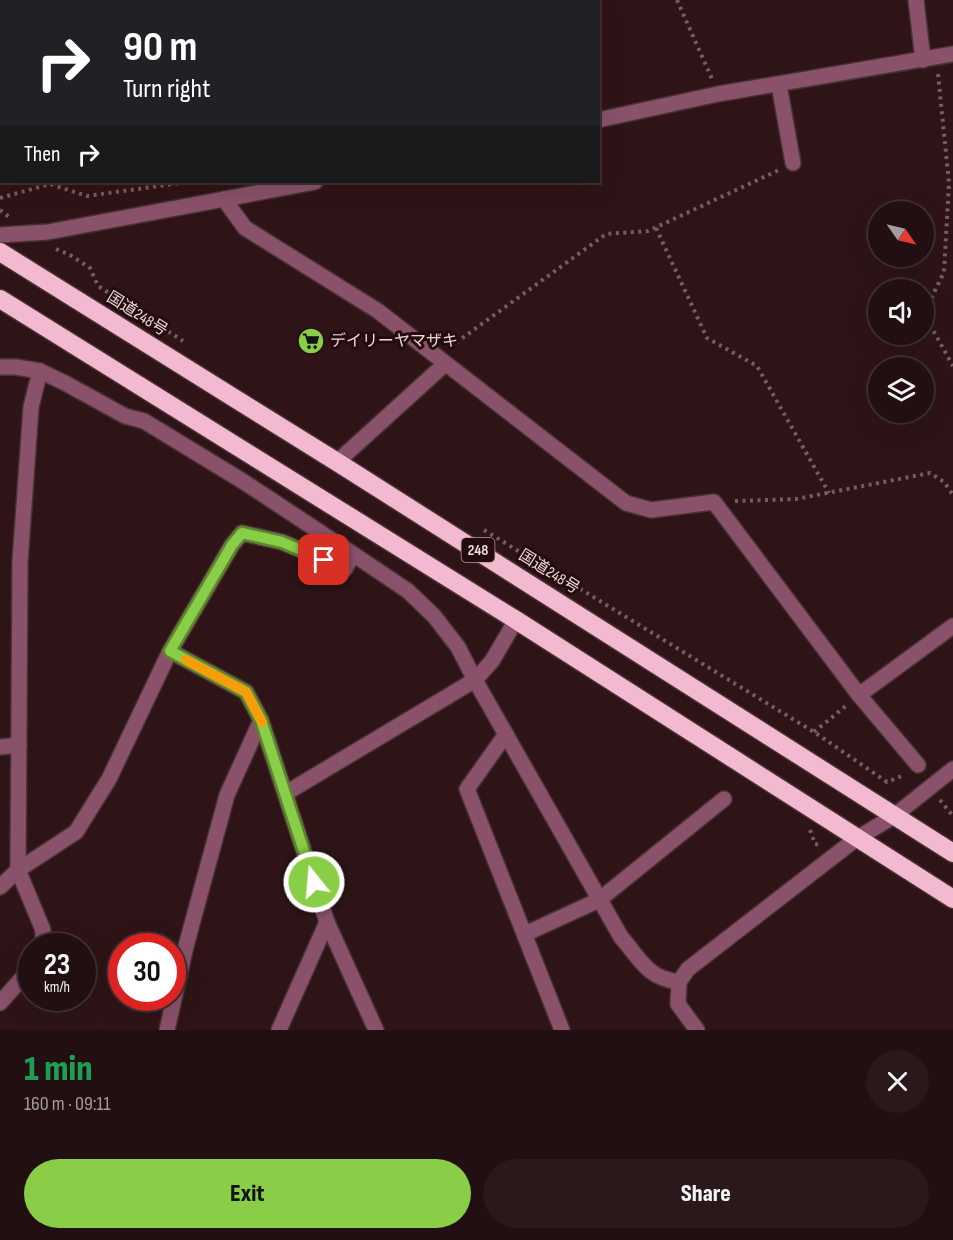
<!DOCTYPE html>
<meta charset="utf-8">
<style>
:root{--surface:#220f11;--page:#2a181a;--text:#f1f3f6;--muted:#a29c9f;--line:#3f2f31;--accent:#8ace47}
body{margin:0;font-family:"Sofia Sans Condensed","Noto Sans JP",sans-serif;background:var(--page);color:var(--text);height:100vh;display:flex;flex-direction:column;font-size:22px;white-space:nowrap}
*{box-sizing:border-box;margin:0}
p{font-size:20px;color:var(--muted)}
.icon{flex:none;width:33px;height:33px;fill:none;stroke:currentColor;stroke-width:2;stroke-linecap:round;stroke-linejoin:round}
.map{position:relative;height:1030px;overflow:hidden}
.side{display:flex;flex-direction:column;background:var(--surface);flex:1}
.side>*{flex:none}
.guide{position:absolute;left:0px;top:0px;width:600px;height:183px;box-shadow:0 6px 24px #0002,0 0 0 2px var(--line);background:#202124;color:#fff;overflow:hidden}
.needle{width:39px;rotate:124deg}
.fabs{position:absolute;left:868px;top:201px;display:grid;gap:12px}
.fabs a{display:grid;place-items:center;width:66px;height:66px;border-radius:50%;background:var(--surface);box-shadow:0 6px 24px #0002,0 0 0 2px var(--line);font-size:30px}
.speed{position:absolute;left:18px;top:933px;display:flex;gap:12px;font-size:30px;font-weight:700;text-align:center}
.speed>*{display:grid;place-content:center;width:78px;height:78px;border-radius:50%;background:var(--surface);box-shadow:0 6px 24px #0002,0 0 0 2px var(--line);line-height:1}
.speed small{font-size:15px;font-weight:400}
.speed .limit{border:9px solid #d22;background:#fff;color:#111}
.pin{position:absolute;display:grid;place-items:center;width:51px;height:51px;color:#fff;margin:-26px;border-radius:12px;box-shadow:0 3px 9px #0006}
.me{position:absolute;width:66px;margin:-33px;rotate:343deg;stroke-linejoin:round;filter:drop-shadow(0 0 4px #0008)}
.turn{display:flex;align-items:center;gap:21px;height:126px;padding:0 24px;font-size:27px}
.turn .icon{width:78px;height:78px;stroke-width:2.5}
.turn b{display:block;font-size:42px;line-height:51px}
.then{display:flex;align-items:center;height:57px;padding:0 24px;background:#0003;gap:12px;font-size:22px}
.round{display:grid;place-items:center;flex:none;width:63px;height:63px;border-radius:32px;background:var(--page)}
.summary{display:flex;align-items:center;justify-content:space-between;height:102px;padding:0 24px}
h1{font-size:36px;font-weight:800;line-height:45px;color:#1e9e55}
.cta{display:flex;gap:12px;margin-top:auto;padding:12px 24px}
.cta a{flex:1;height:69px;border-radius:36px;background:var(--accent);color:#111;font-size:24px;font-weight:800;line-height:69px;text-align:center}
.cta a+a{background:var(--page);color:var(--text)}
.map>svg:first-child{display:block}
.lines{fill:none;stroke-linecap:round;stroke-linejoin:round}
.minor-casing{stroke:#493032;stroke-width:18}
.highway-casing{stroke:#493032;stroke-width:21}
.path{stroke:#755e60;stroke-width:4;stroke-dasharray:3 4.5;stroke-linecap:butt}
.minor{stroke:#89516a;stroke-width:15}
.highway{stroke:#f3b9d1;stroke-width:18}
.route-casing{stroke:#5a862e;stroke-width:15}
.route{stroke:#8ace47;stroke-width:10}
.slow{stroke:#f59e0b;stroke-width:10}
.labels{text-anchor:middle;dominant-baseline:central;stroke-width:6;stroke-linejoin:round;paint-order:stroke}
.shield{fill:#240b0e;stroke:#b09b9d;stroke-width:1.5}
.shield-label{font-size:15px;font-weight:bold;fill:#ecd9da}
.street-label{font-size:16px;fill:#ecd9da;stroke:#240b0e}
.poi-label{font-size:16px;fill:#ecd9da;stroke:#240b0e;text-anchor:start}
</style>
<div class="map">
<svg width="953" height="1030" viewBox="0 0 953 1030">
<rect width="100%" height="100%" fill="#2e1417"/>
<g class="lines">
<defs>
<g id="minor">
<polyline points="916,0 923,60"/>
<polyline points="217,2 218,0"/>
<polyline points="444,2 446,0"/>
<polyline points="0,41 2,42"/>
<polyline points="779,85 793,163"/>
<polyline points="598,120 718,94 953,54"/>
<polyline points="0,176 2,176"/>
<polyline points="224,199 245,228 378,311 626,503 651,510 714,502 859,695 918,765"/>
<polyline points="0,235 48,232 315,182"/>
<polyline points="0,367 16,367 40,371 65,383 125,416 144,421 244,482 353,554 408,591 434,616 458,647 475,680 286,793"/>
<polyline points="40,371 31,407 20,562 18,870 43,930 43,946"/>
<polyline points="337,462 445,364"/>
<path d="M516,620L492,661L475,680L621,937C641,960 647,978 679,982"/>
<polyline points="170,651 246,692 261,720 327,922 376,1030"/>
<polyline points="859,695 953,626"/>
<polyline points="506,734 467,789 562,1030"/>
<polyline points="0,747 19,745"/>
<polyline points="0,887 18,870 76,832 109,779 170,651 232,545 242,533 282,542 345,569 353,554"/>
<polyline points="525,934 599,900 724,799"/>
<polyline points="0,1003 32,967"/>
<polyline points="167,1030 186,946 227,795 261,720"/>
<polyline points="279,1030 327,922"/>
<polyline points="697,1030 678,1004 679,982 688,969 856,839 894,816 953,769"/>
</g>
<g id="highway">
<polyline points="0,252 337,462 953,853"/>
<polyline points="0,299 516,620 953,899"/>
</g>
</defs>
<use href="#minor" class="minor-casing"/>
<use href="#highway" class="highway-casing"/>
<g class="path">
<polyline points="677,0 712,79"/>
<polyline points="938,74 949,183 944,272 929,303 929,323 953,366"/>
<polyline points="0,198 50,184 87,196 188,182"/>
<polyline points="0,210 9,217"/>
<polyline points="656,228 707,338 757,366 829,493"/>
<polyline points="56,249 70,255 90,268 98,286 183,341"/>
<polyline points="450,347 606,234 648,231 779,170"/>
<polyline points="735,501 796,499 930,473 944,482 953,495"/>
<polyline points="484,530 814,732 887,782 904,775"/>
<polyline points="814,732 847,705"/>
<polyline points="940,800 953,816"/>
<polyline points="810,830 815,844 820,845"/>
</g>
<use href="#minor" class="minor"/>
<use href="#highway" class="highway"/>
</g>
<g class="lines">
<defs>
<polyline id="route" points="314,882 261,720 246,692 170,651 232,545 242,533 282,542 324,560"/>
</defs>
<use href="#route" class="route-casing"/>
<use href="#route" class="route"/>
<polyline class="slow" points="186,660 246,692 262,722"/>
</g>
<defs>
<symbol id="supermarket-disc" viewBox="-11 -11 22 22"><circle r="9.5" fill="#8ace47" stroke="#240b0e"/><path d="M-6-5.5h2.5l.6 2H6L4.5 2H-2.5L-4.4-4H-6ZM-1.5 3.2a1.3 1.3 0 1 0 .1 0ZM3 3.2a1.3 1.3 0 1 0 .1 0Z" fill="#111"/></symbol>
</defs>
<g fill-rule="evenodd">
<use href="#supermarket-disc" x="296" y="326" width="30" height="30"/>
</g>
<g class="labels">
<rect class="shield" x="461.5" y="538" width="33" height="24" rx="4.5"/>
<g class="shield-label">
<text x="478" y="550">248</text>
</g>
<g class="street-label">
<text transform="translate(137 314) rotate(32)">国道248号</text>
<text transform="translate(549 572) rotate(32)">国道248号</text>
</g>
<g class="poi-label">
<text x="330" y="341">デイリーヤマザキ</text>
</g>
</g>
</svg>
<div class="fabs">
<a><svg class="needle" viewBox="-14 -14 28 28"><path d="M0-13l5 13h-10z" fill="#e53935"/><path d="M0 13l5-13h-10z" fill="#a29c9f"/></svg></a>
<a><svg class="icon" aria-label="sound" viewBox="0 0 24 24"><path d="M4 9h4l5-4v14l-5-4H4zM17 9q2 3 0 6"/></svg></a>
<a><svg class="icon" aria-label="layers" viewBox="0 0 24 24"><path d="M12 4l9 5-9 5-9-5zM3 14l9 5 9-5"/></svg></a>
</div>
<div class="speed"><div>23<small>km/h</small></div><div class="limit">30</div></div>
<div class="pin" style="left:324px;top:560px;background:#d93025"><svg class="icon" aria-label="arrive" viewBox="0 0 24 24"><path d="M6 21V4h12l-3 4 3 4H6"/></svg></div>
<svg class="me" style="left:314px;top:882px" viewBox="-20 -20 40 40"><circle r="17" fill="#8ace47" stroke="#fff" stroke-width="3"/><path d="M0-11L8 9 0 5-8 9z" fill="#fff"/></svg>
<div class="guide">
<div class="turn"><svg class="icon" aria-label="right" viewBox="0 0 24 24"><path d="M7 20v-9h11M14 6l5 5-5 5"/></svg><div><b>90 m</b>Turn right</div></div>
<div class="then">Then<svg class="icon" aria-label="right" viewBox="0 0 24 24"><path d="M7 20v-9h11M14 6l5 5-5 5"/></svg></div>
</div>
</div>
<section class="side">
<div class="summary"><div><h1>1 min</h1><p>160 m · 09:11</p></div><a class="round"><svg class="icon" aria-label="close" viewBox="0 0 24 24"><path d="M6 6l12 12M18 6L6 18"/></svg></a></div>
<div class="cta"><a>Exit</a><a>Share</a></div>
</section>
